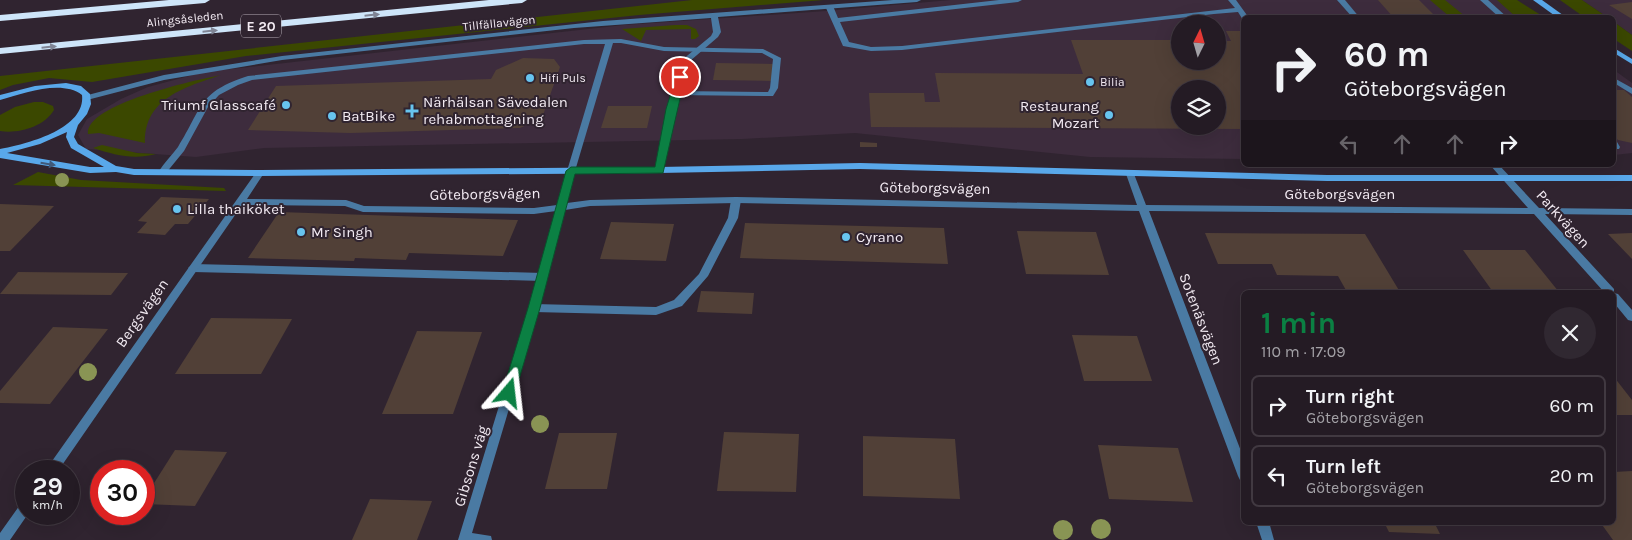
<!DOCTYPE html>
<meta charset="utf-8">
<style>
:root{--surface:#241b24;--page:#302831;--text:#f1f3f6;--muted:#a3a1a6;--line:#413941;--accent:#0b8043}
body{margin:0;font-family:Karla,sans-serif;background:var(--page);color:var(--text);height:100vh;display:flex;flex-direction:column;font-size:19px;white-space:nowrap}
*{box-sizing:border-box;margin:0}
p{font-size:16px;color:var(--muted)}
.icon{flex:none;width:28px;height:28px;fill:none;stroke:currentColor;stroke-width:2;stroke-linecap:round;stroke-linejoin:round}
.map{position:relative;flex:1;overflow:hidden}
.side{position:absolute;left:1241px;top:290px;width:375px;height:235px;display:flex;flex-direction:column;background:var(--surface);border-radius:8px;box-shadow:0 5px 20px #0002,0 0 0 1px var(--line)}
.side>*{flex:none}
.top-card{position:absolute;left:1241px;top:15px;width:375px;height:152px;border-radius:8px;box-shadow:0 5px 20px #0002,0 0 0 1px var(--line);background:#241b24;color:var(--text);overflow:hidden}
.needle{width:32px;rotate:5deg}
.tools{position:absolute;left:1171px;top:15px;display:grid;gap:10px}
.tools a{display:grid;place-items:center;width:55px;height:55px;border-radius:50%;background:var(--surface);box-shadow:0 5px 20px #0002,0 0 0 1px var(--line);font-size:25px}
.speed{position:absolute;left:15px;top:460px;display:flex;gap:10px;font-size:25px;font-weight:700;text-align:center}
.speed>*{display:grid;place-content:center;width:65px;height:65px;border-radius:50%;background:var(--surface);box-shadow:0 5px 20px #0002,0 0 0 1px var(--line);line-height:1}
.speed small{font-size:12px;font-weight:400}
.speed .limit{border:8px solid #d22;background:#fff;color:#111}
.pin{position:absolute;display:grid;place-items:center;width:42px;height:42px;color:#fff;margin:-21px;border:2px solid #fff;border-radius:50%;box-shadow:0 1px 5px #0007}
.me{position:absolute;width:55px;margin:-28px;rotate:17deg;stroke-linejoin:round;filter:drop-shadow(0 0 4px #0008)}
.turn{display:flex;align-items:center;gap:18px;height:105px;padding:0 20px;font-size:22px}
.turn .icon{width:65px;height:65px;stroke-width:2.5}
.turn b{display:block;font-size:35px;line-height:42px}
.lanes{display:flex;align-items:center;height:48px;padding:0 20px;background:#0003;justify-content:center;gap:25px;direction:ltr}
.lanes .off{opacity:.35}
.round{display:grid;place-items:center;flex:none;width:52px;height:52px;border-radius:26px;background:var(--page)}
.overview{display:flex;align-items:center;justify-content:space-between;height:85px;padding:0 20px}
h1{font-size:30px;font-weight:700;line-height:38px;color:var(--accent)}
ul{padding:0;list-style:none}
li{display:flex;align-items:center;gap:15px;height:62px;margin:0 10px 8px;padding:0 10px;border:2px solid var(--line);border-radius:8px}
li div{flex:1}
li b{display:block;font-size:19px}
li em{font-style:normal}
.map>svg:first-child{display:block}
.built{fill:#3d2c3d;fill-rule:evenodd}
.green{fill:#3b4800}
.building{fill:#514037;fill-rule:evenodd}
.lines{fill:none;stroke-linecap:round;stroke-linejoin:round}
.lane{fill:#4a7aa3;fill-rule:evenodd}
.street{fill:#4a7aa3;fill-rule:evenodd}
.secondary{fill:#59a8ea;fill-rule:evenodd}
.highway{fill:#cee5f9;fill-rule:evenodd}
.tree{fill:#899454}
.oneway{fill:#7f8494}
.oneway2{fill:#40597a}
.route{fill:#0b8043;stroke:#07532c}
.poi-dot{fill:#67c4ef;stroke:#302430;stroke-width:2}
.labels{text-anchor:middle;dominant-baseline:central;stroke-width:4;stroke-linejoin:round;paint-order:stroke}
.far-street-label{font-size:12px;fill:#f3ebf3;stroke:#302430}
.far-poi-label{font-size:12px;fill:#f3ebf3;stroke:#302430;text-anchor:start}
.shield{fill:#302430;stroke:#b8afb8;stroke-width:1}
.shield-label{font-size:14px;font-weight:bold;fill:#f3ebf3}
.poi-label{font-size:15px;fill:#f3ebf3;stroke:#302430;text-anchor:start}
.street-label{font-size:15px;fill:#f3ebf3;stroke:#302430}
</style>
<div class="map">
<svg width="1632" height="540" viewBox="0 0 1632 540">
<rect width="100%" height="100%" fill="#302430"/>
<g class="built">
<path d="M951,0H1514L1540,17L1244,18V159L1090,157L855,133L742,139L264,148L196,157L86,149L78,135L87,119L121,99L148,87L204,72L624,25L826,11ZM1180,24H1218V61H1180ZM1180,89H1218V126H1180Z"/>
<polygon points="1582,0 1632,0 1632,35 1614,22 1614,18 1607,17"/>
<polygon points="1614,70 1632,83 1632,153 1614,155"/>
</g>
<g class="green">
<polygon points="692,0 824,0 639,15 246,56 92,82 49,78 13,85 0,90 0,76"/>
<polygon points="1430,0 1445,0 1466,17 1450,17"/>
<polygon points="1497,0 1517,0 1544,17 1516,17"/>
<polygon points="1560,0 1582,0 1607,17 1584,17"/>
<polygon points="1614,22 1632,35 1632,51 1614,39"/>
<polygon points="675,25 687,25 696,29 699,36 695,39 691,39 691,29 646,30 641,41 622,29"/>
<path d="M221,75C186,87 144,98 145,143L99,133L88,134C85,104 196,80 221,75Z"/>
<path d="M34,102H43L53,106L54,110C44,127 18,134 0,131V115L15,107Z"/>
<path d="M102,145L137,153L156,154C133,160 115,155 93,148Z"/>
<polygon points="38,172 81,180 224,188 226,191 13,185"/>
</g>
<g class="building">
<polygon points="1378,0 1419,0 1437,18 1394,18"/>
<polygon points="1632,2 1632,19 1609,5"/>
<path d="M1226,31H1244V129L871,127L869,93H924L925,102H940L935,73L1083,74L1071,40H1180V61H1218V41H1231ZM1180,89H1218V126H1180Z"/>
<polygon points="523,58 554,59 560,67 542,118 520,128 350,133 248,130 276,86 491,79 496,70"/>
<polygon points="716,63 776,64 775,81 713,80"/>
<polygon points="1614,90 1624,90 1632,97 1632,143 1618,140 1614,136"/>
<polygon points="608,106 652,106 647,128 601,128"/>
<polygon points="860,142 877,143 877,147 860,147"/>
<polygon points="959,188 979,188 980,196 961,195"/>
<polygon points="161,197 209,199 188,224 175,224 165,235 137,233 147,222 138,221"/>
<polygon points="0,204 54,206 10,251 0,251"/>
<polygon points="279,212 518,220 503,256 409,253 406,260 355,258 354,261 248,258"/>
<polygon points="611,222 674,224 666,261 600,259"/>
<polygon points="745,223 944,228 948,264 740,258"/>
<polygon points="1017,231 1096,232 1109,275 1026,274"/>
<polygon points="1205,233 1365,234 1400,292 1347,292 1338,276 1277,275 1272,264 1218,264"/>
<polygon points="1632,233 1632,259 1608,234"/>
<polygon points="1463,250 1525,250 1559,292 1493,292"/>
<polygon points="18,272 128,273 111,295 0,294"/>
<polygon points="701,291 754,293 752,314 697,312"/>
<polygon points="211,318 292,319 261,374 175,374"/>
<polygon points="53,327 108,329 50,404 0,403 0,391"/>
<polygon points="417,331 482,332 453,414 382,414"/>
<polygon points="1072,335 1137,336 1152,381 1084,381"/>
<polygon points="1614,377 1632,400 1632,415 1614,415"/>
<polygon points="724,432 799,434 796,492 717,491"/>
<polygon points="559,433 617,433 607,489 545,489"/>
<polygon points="863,436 955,439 960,499 863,496"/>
<polygon points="1098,445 1178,448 1193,502 1109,499"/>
<polygon points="175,450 227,452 195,506 144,504 144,499"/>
<polygon points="1632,471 1632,540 1613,540 1600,522 1614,522 1614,472"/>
<polygon points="370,499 432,501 417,540 352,540"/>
<polygon points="1384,522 1434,522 1440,534 1389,532"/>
</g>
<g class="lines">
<g class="lane">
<polygon points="999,0 1022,0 1018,2 840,22 849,42 871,47 902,46 1235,8 1228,0 1236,0 1249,18 1244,18 1243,20 1238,12 1214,14 902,50 871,51 843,46 826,8 833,6 838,18"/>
<polygon points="1480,0 1488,0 1508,18 1500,18"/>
<path d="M621,39L664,47L763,49L781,58L778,88L773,96H770L672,95V91H675L768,92L770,88L773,59L762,53L664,51L621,43H613L575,171L571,174L567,171L605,44H584L252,80L238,85L219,95L208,107L184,151L166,173H160L159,171C164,163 172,155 178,147C203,107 198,92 248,76L584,40Z"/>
<polygon points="1614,78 1632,88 1632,94 1614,83"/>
<polygon points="1614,141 1617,142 1620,147 1619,149 1614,149"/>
<polygon points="736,197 741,200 738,218 708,276 682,306 656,315 534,312 530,311 529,308 530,305 534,304 656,307 674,300 699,274 728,218 731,200"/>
<polygon points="193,264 543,273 548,277 543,281 193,272 188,268"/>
</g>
<g class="street">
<polygon points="893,0 921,0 917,2 718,17 721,32 718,37 690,61 679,93 663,170 659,173 655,170 671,93 682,60 711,36 713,32 711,18 574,28 282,60 164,80 87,100 83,98 84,96 164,75 282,56 603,21"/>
<polygon points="1337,0 1345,0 1360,18 1353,18"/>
<polygon points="1490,165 1499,165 1539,208 1632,209 1632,215 1545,214 1614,289 1614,293 1618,294 1632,310 1632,321 1628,320 1614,303 1614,292 1604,292 1534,214 1149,211 1244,459 1244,481 1240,480 1238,476 1139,211 736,203 590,206 565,210 539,308 472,533 491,536 492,540 458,540 529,308 556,211 534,214 363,212 345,206 242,205 58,471 45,471 257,171 260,170 264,173 247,199 346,200 364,206 534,208 557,205 567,171 571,168 575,171 567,203 590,200 736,197 1137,205 1126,174 1130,171 1134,174 1146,205 1528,208"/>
<polygon points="26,500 26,514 28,514 10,540 0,540 0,533 22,502"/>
<polygon points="1256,522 1269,522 1274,540 1262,540"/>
</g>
<g class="secondary">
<polygon points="1533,0 1542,0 1567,18 1558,18"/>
<polygon points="1614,48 1632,59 1632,64 1614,53"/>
<path d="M66,83L81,86L90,94L91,104L87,114L78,125L74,137L78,144L116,166L134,169L260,170L659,167L860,163L1327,175H1632V181H1327L860,169L659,173L260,176L134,175L116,172L90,173L0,158V149C27,144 86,129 82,95C61,79 23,94 0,100V95L35,86ZM67,132L66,137L71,148L104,167H90L7,153L40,144Z"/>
</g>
<g class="highway">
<polygon points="169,0 210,0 205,3 0,21 0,15"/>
<polygon points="489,0 527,0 522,3 0,54 0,48"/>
</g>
</g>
<g class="tree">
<circle cx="62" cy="180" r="7"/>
<circle cx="88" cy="372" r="9"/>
<circle cx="540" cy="424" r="9"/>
<circle cx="1101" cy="529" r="10"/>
<circle cx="1063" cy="530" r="10"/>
</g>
<defs><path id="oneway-solid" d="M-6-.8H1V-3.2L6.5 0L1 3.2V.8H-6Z" transform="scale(1.25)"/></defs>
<g class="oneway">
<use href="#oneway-solid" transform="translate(372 15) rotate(-6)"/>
<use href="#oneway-solid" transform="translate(210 31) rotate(-6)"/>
<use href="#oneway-solid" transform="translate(49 47) rotate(-6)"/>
</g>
<use class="oneway2" href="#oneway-solid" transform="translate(48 164) rotate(9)"/>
<polygon class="route" points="680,74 685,77 663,173 575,174 540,308 515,393 513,397 509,398 504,397 502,393 528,308 566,171 571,167 655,167 666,109 676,77"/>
<g class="poi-dot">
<circle cx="530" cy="78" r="5"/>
<circle cx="1090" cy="82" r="5"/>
<circle cx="286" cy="105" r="5"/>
<path d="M409.5 103.5h5v5h5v5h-5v5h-5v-5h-5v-5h5z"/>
<circle cx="1109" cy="115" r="5"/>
<circle cx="332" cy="116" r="5"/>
<circle cx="177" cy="209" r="5"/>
<circle cx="301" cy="232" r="5"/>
<circle cx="846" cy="237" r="5"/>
</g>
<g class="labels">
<g class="far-street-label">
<text transform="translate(185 19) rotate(-6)">Alingsåsleden</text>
<text transform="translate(499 23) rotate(-6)">Tillfällavägen</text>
</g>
<g class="far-poi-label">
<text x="540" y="78">Hifi Puls</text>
<text x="1100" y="82">Bilia</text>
</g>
<rect class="shield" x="241" y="14.5" width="40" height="23" rx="4"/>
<g class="shield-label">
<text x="261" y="26">E 20</text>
</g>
<g class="poi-label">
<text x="423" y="102">Närhälsan Sävedalen<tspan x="423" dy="17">rehabmottagning</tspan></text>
<text x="276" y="105" text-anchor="end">Triumf Glasscafé</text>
<text x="1099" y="106" text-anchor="end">Restaurang<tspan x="1099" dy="17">Mozart</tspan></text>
<text x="342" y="116">BatBike</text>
<text x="187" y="209">Lilla thaiköket</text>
<text x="311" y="232">Mr Singh</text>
<text x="856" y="237">Cyrano</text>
</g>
<g class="street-label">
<text transform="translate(935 188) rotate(1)">Göteborgsvägen</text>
<text transform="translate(485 194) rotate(-1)">Göteborgsvägen</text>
<text x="1340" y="194">Göteborgsvägen</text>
<text transform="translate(1563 219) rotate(48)">Parkvägen</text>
<text transform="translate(142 313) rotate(-55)">Bergsvägen</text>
<text transform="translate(1201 319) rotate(69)">Sotenäsvägen</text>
<text transform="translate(471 466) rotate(-73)">Gibsons väg</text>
</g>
</g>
</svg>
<div class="tools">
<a><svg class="needle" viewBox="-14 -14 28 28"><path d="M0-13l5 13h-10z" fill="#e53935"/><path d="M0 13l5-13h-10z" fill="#a3a1a6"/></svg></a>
<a><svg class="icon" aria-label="layers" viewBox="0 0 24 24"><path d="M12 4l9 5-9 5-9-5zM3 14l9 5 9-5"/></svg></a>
</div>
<div class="speed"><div>29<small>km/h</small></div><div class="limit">30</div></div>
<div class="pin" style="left:680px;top:77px;background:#d93025"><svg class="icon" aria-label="arrive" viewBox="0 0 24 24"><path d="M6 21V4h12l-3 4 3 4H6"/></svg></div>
<svg class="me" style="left:509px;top:393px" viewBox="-20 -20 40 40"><path d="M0-17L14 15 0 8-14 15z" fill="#0b8043" stroke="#fff" stroke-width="4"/></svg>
<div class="top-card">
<div class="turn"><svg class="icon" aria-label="right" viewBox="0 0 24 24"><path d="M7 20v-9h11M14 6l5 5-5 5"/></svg><div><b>60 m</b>Göteborgsvägen</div></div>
<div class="lanes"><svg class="icon off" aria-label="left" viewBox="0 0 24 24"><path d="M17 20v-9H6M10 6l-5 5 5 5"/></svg><svg class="icon off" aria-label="ahead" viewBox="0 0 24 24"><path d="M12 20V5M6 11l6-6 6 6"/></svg><svg class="icon off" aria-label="ahead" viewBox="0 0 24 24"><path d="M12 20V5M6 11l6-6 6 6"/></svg><svg class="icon" aria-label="right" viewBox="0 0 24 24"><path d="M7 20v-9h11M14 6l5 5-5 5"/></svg></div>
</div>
<section class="side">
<div class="overview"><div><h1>1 min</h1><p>110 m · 17:09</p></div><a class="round"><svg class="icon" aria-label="close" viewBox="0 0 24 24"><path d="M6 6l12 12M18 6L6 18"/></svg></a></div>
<ul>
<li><svg class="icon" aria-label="right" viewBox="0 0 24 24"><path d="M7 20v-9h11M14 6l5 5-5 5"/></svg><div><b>Turn right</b><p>Göteborgsvägen</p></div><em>60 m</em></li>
<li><svg class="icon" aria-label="left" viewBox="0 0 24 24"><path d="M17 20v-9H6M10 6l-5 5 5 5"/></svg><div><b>Turn left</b><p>Göteborgsvägen</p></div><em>20 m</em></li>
</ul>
</section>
</div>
